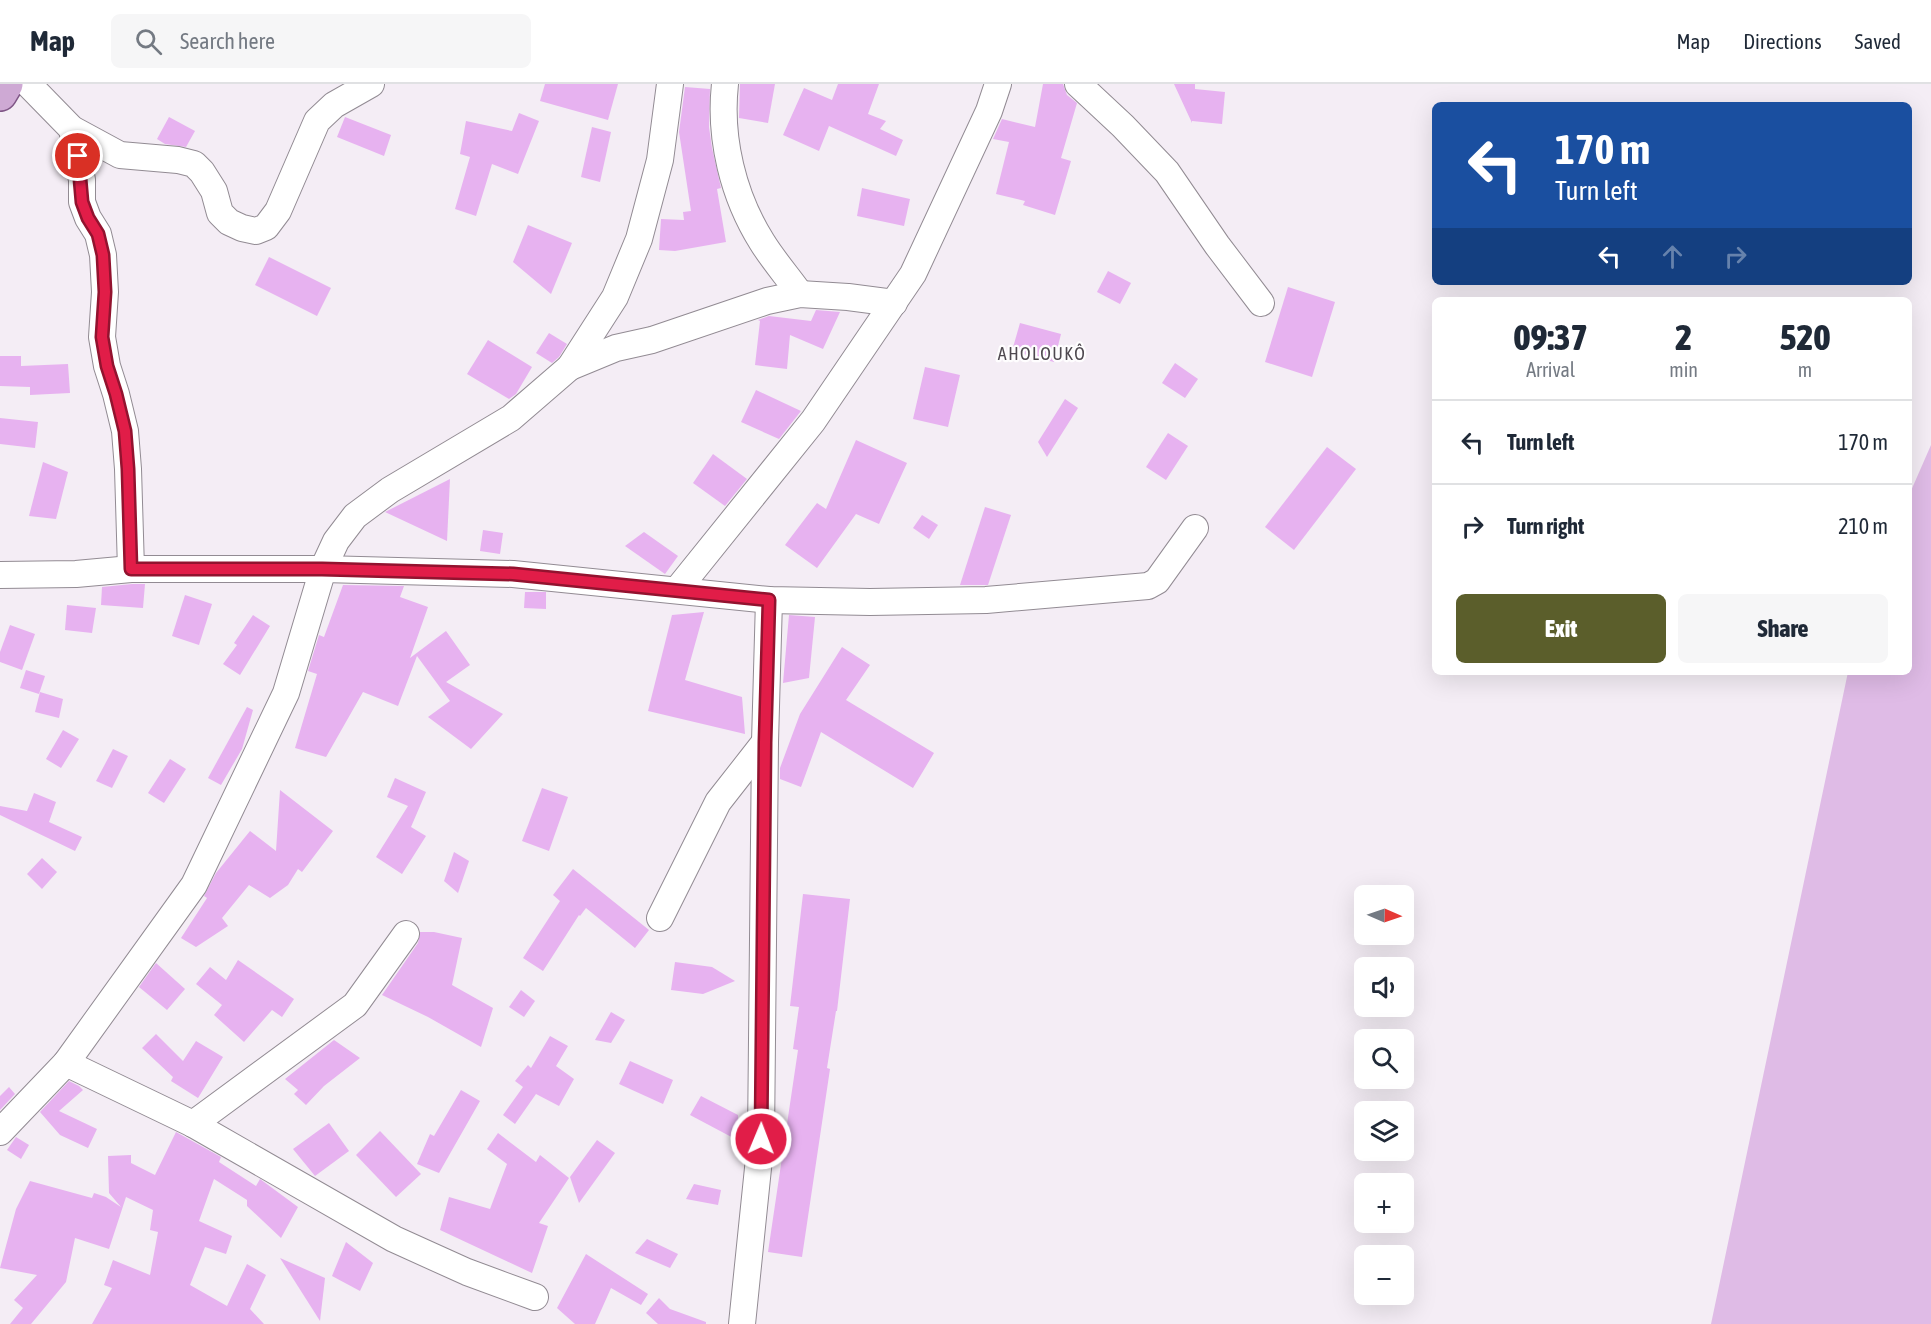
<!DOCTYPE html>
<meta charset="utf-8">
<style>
:root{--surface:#fff;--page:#f6f6f7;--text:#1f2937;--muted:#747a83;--line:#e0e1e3;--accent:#5b5e2b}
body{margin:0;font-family:"Asap Condensed",sans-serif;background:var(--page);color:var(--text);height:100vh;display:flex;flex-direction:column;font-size:22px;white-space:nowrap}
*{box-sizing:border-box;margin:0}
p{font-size:20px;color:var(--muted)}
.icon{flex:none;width:33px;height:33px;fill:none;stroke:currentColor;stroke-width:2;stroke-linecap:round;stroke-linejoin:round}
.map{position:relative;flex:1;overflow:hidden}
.details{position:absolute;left:1432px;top:213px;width:480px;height:378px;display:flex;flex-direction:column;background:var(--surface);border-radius:9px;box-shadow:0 6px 24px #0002}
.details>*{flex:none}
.banner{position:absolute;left:1432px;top:18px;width:480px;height:183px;border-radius:9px;box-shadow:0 6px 24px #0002;background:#1a4fa0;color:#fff;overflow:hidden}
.needle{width:39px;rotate:92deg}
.fabs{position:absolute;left:1354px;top:801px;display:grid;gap:12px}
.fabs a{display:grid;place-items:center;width:60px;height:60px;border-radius:9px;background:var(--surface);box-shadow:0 6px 24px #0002;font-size:30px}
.pin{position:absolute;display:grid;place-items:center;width:51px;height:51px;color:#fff;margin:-26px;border:3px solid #fff;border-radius:50%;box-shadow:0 2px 6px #0007}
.me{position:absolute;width:66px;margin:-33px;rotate:1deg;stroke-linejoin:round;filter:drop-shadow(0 0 4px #0008)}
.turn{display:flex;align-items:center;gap:21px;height:126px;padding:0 24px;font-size:27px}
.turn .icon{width:78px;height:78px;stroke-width:2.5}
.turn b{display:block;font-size:42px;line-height:51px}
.lanes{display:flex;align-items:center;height:57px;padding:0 24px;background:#0003;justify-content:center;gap:30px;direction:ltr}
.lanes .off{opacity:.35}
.eta{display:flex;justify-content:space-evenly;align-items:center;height:102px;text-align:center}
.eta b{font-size:36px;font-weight:800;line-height:42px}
.cta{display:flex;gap:12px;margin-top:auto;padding:12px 24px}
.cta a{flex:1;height:69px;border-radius:9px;background:var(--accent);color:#fff;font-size:24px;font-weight:800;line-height:69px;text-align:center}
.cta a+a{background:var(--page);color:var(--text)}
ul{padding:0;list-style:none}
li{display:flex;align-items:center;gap:18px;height:84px;padding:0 24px;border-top:2px solid var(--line)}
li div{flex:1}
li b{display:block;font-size:22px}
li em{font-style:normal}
header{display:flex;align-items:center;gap:36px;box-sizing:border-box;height:84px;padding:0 30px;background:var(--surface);border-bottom:2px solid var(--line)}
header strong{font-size:28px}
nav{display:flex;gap:33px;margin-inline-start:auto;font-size:21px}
.search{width:420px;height:54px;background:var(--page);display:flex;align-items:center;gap:15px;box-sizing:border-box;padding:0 21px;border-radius:9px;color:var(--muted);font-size:22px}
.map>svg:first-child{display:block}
.green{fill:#dfbbe6}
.building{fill:#e7b2f0}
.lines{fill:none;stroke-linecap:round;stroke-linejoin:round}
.street-casing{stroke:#928b93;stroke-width:28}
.primary-casing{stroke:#7f5686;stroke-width:36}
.street{stroke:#fff;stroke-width:26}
.primary{stroke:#cea9d4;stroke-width:33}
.route-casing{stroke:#92132f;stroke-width:15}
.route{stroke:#e11d48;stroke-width:10}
.labels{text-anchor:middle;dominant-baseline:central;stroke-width:4.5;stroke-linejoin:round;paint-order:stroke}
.quarter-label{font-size:18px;letter-spacing:1.5px;fill:#4e484f;stroke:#fefdfe}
</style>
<header>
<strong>Map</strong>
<div class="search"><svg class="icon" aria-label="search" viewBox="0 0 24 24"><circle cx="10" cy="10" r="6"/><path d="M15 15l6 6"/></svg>Search here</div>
<nav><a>Map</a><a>Directions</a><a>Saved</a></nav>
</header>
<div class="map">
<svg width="1931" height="1240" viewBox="0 0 1931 1240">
<rect width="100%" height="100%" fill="#f4edf5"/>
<polygon class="green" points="1931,361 1931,1240 1711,1240 1848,588 1910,588 1910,409"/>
<g class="building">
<polygon points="545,0 618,0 608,36 540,17"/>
<polygon points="740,0 775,0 768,39 739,34"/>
<polygon points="838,0 879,0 868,30 886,37 880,45 903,56 896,72 829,42 819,67 783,51 804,4 832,16"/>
<polygon points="1043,0 1063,0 1067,11 1077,19 1061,74 1071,77 1055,131 1023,121 1025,117 996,110 1009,58 993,55 1002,35 1035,43"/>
<polygon points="1174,0 1195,0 1195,5 1225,8 1222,40 1192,37 1192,39"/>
<polygon points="685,3 710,5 709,43 712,64 721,104 717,105 726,158 675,167 659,166 661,135 684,136 683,128 691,127 679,48"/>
<polygon points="519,29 539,37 518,90 492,80 476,132 455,125 470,73 460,70 466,37 512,47"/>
<polygon points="169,33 195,47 186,63 165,60 157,55"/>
<polygon points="345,33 391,51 384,72 337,53"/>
<polygon points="592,43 611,48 600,98 581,93"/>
<polygon points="862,104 910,115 904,142 857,132"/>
<polygon points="528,141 572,159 551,210 513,178"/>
<polygon points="269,173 331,204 317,232 255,201"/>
<polygon points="1108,187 1131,199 1120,220 1097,208"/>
<polygon points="1288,203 1335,218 1312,293 1265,278"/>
<polygon points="816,226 840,228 823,265 790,251 787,285 755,281 760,237 758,236 769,232 811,237"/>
<polygon points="1020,239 1061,250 1054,278 1012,267"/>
<polygon points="549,249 567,260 559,273 552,279 536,269"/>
<polygon points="488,256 532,283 516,310 509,315 467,290"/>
<polygon points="0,272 21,272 21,282 68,280 70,309 30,311 30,303 0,302"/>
<polygon points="1175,279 1198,295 1185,314 1162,299"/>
<polygon points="925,283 960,291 948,343 913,335"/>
<polygon points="756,306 801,327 779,355 741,338"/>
<polygon points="1065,315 1078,324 1047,373 1038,358"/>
<polygon points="0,334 38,338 35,364 0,360"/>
<polygon points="1168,349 1188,362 1166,396 1146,383"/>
<polygon points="856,356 907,379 879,440 856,430 817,484 785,461 817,419 826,425"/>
<polygon points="1327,363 1356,385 1294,466 1265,443"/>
<polygon points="713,370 747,395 725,422 693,399"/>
<polygon points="43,378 68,388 56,435 29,432"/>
<polygon points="450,395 447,457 385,428"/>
<polygon points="985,423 1011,431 988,501 960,501"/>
<polygon points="922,431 938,441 929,455 913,444"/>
<polygon points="483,446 503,449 500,470 480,467"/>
<polygon points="644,448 678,472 665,490 625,462"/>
<polygon points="132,500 145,500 143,524 101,521 102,503"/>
<polygon points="343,501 404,502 400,513 428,523 410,574 446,547 470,581 446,598 503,630 471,665 428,633 450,617 417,572 398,622 363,608 326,673 295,664 317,590 308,587 319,551 324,553"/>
<polygon points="525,508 546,508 546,525 524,524"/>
<polygon points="185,511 212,520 199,561 172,552"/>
<polygon points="67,521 96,524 92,549 65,546"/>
<polygon points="704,528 685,596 742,613 745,650 648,627 672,531"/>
<polygon points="253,531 270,542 240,591 223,580 237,561 234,559"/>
<polygon points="789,531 815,533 809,594 783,599"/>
<polygon points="10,541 35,550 22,586 0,578 0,568"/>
<polygon points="842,563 870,581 846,616 934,669 913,704 821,648 801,703 780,695 780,684 800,630"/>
<polygon points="26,586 45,592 39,610 20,604"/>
<polygon points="40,608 63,615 59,634 35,628"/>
<polygon points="247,623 253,626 242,665 221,701 208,694"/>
<polygon points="63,646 79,655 61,684 46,675"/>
<polygon points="113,665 128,672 112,704 96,697"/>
<polygon points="170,675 186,685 164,719 148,709"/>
<polygon points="395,694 426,708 411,743 426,752 402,790 376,773 408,722 387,713"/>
<polygon points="542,704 568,713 549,767 522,757"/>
<polygon points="280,706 333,747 302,788 298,785 288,801 270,814 249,801 222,834 228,842 196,863 181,854 207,814 204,812 216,789 250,747 276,767"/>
<polygon points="34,709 56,718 49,738 82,753 75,767 0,731 0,722 27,727"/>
<polygon points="454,768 469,777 458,809 444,797"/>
<polygon points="42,774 57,788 42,805 27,790"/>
<polygon points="573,785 649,846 635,864 586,824 580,832 579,831 543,887 523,874 560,817 553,811"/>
<polygon points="803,810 850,815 837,927 836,927 827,984 830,985 802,1173 768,1168 798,966 793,965 799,923 790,922"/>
<polygon points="420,848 434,848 462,854 452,901 493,924 481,963 428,933 382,911 418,859"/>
<polygon points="238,876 294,915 282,933 272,926 244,958 214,931 222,921 196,900 210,883 226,896"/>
<polygon points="675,878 712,883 735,897 703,910 671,906"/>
<polygon points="156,879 185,905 167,926 139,903"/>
<polygon points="521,906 535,917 524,933 509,923"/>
<polygon points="611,928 625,936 611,959 595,956"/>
<polygon points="156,950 183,977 196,957 223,973 198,1014 171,997 173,993 142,964"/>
<polygon points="550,952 568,962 556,982 574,995 559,1022 536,1010 515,1040 503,1031 523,1003 515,997 528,981 531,984"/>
<polygon points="334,956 360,974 324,1002 306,1021 294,1010 298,1006 285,995"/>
<polygon points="630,977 673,996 663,1020 619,1000"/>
<polygon points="69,997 79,1002 83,1006 59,1027 97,1045 88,1064 60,1051 40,1028"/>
<polygon points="9,1003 15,1010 0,1026 0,1012"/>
<polygon points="461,1006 480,1017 439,1089 417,1080 430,1050 434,1052"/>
<polygon points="701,1012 738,1031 739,1057 690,1031"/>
<polygon points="329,1039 349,1067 315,1092 293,1065"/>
<polygon points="380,1047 421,1090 396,1113 356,1071"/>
<polygon points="176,1048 221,1073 219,1078 256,1102 260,1095 298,1123 281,1154 247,1122 247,1116 214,1095 199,1137 232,1152 226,1170 205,1163 190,1201 227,1222 247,1180 266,1191 250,1225 264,1240 92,1240 112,1204 104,1201 113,1176 150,1191 158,1148 150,1146 153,1126 126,1113 109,1165 75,1154 66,1198 31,1240 10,1240 23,1224 14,1216 37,1191 0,1184 16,1125 30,1097 92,1114 94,1109 106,1113 121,1123 109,1109 108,1072 131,1071 131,1079 155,1091"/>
<polygon points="498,1049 536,1078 540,1071 569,1094 539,1139 548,1142 532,1189 440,1146 449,1113 490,1125 507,1080 487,1065"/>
<polygon points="16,1053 29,1061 21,1075 7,1066"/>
<polygon points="597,1056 615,1069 579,1119 570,1093"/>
<polygon points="694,1100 721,1106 718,1121 686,1115"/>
<polygon points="647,1155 678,1170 670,1184 635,1169"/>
<polygon points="346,1158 373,1179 360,1207 332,1192"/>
<polygon points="586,1170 648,1210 641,1221 611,1204 595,1240 575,1240 557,1224"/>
<polygon points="280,1174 325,1194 320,1237"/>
<polygon points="659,1214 670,1225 706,1238 706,1240 658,1240 646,1229"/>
</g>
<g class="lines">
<defs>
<g id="street">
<polyline points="28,0 72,45 120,71 178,76 194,80 202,88 214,107 220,129 229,138 242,144 256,147 266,143 278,127 317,37 334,21 371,0"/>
<path d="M725,0C719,54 733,112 762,158C773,176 788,193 800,210"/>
<polyline points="1078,0 1123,42 1167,88 1217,161 1261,219"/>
<polyline points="72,45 82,96 82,118 88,134 98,150 103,171 105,208 102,253 107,282 116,310 125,347 128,385 131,485"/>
<polyline points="570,283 616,264 652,256 767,217 800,210 848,213 894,219"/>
<polyline points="0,491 76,490 131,485 323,485 513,490 769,516 870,518 986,516 1148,502 1157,497 1195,444"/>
<polyline points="677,506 813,337 913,190 989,27 998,0"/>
<polyline points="660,834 718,718 765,658"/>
<polyline points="66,979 193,1040 394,1155 467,1188 535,1213"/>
<polyline points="193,1040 355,921 406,850"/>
<polyline points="0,1048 66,979 194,801 286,609 323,485 336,457 355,432 390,406 511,334 570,283 615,213 639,155 660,76 670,0"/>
<polyline points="742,1240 761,1055 765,658 769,516"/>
</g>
<polyline id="primary" points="0,10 6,0"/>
</defs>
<use href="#street" class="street-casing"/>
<use href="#primary" class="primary-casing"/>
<use href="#street" class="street"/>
<use href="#primary" class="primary"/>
</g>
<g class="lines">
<defs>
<polyline id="route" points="78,72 82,118 88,134 98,150 103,171 105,208 102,253 107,282 116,310 125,347 128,385 131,485 322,485 513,490 769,516 765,658 761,1055"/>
</defs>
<use href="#route" class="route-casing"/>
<use href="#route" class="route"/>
</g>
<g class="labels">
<g class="quarter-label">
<text x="1042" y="269">AHOLOUKÔ</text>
</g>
</g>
</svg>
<div class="fabs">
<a><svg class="needle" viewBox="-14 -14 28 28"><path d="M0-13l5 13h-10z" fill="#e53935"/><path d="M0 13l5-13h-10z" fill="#747a83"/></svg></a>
<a><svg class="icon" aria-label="sound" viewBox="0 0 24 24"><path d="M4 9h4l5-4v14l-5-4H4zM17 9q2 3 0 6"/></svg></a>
<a><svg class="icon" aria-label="search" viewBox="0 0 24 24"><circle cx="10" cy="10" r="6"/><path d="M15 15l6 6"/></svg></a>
<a><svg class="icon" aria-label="layers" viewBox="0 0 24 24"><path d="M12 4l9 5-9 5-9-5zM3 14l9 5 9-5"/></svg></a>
<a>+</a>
<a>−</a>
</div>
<div class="pin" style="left:78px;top:72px;background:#d93025"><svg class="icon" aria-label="arrive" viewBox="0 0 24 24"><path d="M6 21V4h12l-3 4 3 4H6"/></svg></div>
<svg class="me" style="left:761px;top:1055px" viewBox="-20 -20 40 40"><circle r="17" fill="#e11d48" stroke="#fff" stroke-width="3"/><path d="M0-11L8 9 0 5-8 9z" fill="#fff"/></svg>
<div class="banner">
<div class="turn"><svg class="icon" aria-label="left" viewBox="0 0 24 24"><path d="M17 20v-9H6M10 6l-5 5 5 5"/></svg><div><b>170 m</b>Turn left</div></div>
<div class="lanes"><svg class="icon" aria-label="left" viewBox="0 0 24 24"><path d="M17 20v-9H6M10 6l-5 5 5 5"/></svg><svg class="icon off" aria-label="ahead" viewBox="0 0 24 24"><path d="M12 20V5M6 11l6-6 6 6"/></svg><svg class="icon off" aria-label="right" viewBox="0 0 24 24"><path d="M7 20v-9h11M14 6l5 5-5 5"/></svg></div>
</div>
<section class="details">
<div class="eta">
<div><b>09:37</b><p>Arrival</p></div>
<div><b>2</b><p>min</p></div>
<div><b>520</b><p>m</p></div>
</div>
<ul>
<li><svg class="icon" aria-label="left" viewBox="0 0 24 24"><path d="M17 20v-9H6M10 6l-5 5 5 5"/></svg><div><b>Turn left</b></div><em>170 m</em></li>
<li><svg class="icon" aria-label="right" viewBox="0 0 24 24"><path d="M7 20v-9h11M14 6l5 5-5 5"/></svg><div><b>Turn right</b></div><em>210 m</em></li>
</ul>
<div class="cta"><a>Exit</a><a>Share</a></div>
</section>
</div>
